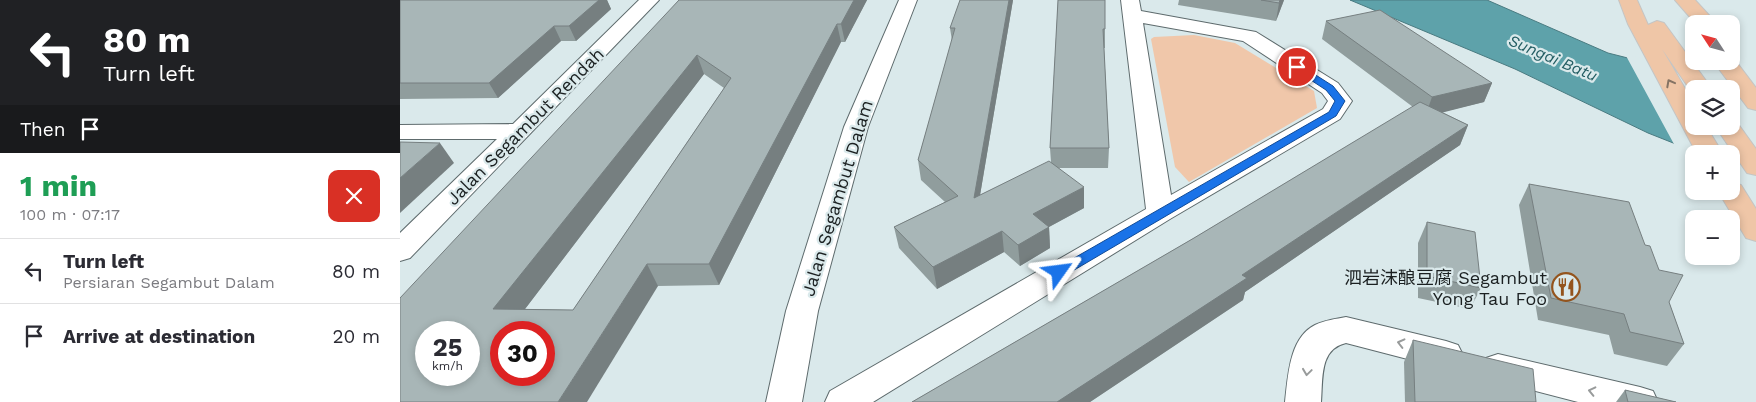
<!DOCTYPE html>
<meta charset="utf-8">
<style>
:root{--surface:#fff;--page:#f7f7f7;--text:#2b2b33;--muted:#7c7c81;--line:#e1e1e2}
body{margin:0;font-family:"Work Sans","Noto Sans SC",sans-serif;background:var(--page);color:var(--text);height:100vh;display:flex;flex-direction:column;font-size:19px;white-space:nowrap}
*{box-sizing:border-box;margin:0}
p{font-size:16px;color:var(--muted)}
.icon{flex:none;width:28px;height:28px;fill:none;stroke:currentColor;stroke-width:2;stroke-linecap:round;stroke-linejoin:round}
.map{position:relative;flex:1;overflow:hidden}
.panel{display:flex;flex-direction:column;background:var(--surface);width:400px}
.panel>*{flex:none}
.top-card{background:#202124;color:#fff;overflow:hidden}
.needle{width:32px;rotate:306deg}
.tools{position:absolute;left:1285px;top:15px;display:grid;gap:10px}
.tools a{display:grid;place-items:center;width:55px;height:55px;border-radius:10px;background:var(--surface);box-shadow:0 2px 8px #0003;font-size:25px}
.speed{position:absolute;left:15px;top:321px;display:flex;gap:10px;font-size:25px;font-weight:700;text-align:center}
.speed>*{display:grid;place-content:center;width:65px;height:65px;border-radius:50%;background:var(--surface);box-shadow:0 2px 8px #0003;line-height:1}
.speed small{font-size:12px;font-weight:400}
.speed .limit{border:8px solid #d22;background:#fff;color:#111}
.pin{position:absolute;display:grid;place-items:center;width:42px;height:42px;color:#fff;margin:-21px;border:2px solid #fff;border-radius:50%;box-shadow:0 1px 5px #0007}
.me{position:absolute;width:55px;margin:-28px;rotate:59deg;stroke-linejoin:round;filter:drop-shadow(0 0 4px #0008)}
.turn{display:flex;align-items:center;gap:18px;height:105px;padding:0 20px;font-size:22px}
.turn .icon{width:65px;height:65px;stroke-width:2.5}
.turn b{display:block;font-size:35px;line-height:42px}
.then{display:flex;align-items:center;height:48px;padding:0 20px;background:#0003;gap:10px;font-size:19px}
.round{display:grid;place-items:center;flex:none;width:52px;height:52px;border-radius:10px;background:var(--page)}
.summary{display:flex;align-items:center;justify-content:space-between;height:85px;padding:0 20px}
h1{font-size:30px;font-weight:700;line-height:38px;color:#1e9e55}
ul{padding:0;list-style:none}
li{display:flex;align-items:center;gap:15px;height:65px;padding:0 20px;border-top:1px solid var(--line)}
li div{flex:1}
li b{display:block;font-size:19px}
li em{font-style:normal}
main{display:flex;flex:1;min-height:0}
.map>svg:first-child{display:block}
.green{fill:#f0c7aa}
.water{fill:#5ea2aa;stroke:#4a7b81;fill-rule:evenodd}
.pier{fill:#dae9eb;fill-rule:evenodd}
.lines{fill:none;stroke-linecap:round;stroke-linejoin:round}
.minor-casing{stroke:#5e6b6d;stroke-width:2}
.primary-casing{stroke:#c4c5c5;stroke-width:2}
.minor{fill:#fff;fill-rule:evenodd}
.primary{fill:#efc6a7;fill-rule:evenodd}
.wall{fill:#909d9d;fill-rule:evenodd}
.shaded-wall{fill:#767f80}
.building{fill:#a8b6b7;stroke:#767f80;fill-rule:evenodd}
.oneway{stroke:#857364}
.oneway2{stroke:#989b9b}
.route{fill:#1a73e8;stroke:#114b97}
.labels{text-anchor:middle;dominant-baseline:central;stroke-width:4.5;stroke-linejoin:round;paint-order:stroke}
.far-water-label{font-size:16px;font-style:italic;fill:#235d63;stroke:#dae9eb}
.street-label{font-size:18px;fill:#1b2021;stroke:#dae9eb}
.poi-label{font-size:18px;fill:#1b2021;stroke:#dae9eb;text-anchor:end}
</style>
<main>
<section class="panel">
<div class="top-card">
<div class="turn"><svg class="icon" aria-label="left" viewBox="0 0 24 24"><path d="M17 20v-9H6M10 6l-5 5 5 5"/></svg><div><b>80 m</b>Turn left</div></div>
<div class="then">Then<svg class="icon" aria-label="arrive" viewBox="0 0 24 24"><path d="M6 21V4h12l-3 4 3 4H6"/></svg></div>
</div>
<div class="summary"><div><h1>1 min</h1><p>100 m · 07:17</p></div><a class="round" style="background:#d93025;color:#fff"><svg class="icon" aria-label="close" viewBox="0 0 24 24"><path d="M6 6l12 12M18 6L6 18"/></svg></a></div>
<ul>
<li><svg class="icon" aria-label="left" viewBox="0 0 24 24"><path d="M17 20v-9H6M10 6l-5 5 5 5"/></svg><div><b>Turn left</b><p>Persiaran Segambut Dalam</p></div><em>80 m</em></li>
<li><svg class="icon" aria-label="arrive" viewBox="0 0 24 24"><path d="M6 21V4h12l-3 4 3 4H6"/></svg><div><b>Arrive at destination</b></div><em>20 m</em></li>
</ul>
</section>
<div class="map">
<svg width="1356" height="402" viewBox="0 0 1356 402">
<rect width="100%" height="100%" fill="#dae9eb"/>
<polygon class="green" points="794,35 835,43 914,91 917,108 789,182 775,167 751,39 754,37"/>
<path class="water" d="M950,0H1087L1208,53L1303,77L1356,88L1331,154H1301L1248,133L1115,69ZM1294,89H1331V126H1294Z"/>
<path class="pier" d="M1225,54L1303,75L1356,85V172L1331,166V154H1295L1275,146ZM1294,89H1331V126H1294Z"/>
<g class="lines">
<defs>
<g id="minor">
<polygon points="239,0 259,0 10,258 0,261 0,233 97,139 0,139 0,125 113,124"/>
<polygon points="499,0 517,0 468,127 418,311 402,402 366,402 386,311 444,127"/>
<path d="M721,0H739L741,11L856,32L938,83L952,101L940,119L770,219L473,402H425L430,391L746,209ZM743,23L843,41L922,93L928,101L923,109L771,195Z"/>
<path d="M946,317L1046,341L1058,345L1063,355L1058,365L1046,369L946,343C919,349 923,379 921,402H885C888,377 889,338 915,325C925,320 936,319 946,317Z"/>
<polygon points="1098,354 1240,387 1253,391 1258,402 1178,402 1086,378 1081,368 1086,358"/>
</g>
<g id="primary">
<polygon points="1219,0 1237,0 1248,25 1257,21 1264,23 1312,89 1294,89 1293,94 1262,49 1294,104 1294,126 1306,126 1323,154 1297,154 1228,24"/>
<polygon points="1275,0 1295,0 1317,24 1296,24"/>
<polygon points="1332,56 1356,88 1356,110 1348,108 1313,61 1331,61"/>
<polygon points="1331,120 1336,121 1356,149 1356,175 1347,173 1315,126 1331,126"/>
<polygon points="1331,183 1341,185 1356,209 1356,241 1346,238 1318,191 1331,191"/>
</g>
</defs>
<use href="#minor" class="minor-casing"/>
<use href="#primary" class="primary-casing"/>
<use href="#minor" class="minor"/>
<use href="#primary" class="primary"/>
</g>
<g class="wall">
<polygon points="0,0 207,0 211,9 176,41 161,41 98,98 0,99"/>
<path d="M279,0H467L445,42H441L319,285L258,286L0,402ZM304,74L324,88L173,310L125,309Z"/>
<polygon points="560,0 613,0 580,195 651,162 650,148 658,0 705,29 705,48 704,48 709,148 708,168 659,168 684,208 649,227 650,248 620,266 604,252 537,289 499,248 494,227 545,202 521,180 518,160 552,41 550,28"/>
<polygon points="779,0 884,0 876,21 778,5"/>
<polygon points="926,21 1092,83 1084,102 1042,112 1068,125 1060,145 845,292 843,300 690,402 512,402 794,238 1013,107 922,39"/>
<polygon points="1129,184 1245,245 1269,302 1284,344 1267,366 1214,354 1209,335 1138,320 1119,205"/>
<polygon points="1027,222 1081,288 1070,309 1018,298 1018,243"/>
<polygon points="1013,340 1136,402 1005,402 1004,362"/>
<polygon points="1225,390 1276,402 1216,402"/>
</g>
<g class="shaded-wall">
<polygon points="199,0 207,0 211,9 176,41 169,26"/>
<polygon points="454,0 467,0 445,42 441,24"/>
<polygon points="609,0 613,0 576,219 574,198"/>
<polygon points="880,0 884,0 876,21 879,3"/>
<polygon points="437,24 441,42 319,285 309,264"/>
<polygon points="154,26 161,41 98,98 89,83"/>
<polygon points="297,55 304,74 109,330 93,309"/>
<polygon points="1092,83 1084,102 1025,117 1032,97"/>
<polygon points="1068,125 1060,145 845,292 843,300 690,402 657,402 842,275"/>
<polygon points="40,143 54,163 0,213 0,178"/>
<polygon points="684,187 684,208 634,235 633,214"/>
<polygon points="649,227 650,248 620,266 618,245"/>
<polygon points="602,231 604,252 537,289 533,267"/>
<polygon points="247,264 258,286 187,402 158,402"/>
</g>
<g class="building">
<polygon points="0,0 199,0 169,26 154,26 89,83 0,83"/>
<path d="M279,0H454L441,24H437L309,264H247L158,402H0V298ZM297,55L331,78L173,310L93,309ZM26,332H69V375H26ZM101,332H144V375H101Z"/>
<polygon points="560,0 609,0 574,198 649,161 684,187 633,214 649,227 618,245 602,231 533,267 494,227 558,196 518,160 555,28 550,28"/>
<polygon points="658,0 705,0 705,29 703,29 709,148 650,148"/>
<polygon points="861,0 880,0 879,3"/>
<polygon points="980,10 1092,83 1032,97 926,21"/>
<polygon points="1020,102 1068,125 842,275 847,278 657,402 512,402 794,238"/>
<polygon points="0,142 40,143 0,178"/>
<polygon points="1129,184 1229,202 1245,245 1250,246 1259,270 1283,275 1269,302 1284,344 1230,332 1224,314 1151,298"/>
<polygon points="1027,222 1075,232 1081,288 1027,276"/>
<polygon points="1013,340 1133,369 1136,402 1015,402"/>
<polygon points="1225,390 1276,402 1228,402"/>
</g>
<defs><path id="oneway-chevron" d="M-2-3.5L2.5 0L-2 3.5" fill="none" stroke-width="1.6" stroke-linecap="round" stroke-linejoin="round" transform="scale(1.25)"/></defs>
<use class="oneway" href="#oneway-chevron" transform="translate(1270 83) rotate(-118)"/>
<g class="oneway2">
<use href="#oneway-chevron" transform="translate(1001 343) rotate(-166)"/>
<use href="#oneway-chevron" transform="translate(907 372) rotate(98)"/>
<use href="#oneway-chevron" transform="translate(1192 391) rotate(-167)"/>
</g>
<polygon class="route" points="894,65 900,65 933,86 945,101 936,116 664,276 655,276 653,272 655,269 929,112 935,101 926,90 894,69"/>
<defs>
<symbol id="restaurant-ring" viewBox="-11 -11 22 22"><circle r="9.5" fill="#dae9eb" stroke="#94541d" stroke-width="1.5"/><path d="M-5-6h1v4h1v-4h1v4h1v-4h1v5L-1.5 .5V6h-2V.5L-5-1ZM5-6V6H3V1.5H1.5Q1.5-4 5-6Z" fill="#94541d"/></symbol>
</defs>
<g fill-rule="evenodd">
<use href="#restaurant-ring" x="1150" y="271" width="32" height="32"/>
</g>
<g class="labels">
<g class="far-water-label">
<text transform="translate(1153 58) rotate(23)">Sungai Batu</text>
</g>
<g class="street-label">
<text transform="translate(125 126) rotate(-45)">Jalan Segambut Rendah</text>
<text transform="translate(437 198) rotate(-73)">Jalan Segambut Dalam</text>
</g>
<g class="poi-label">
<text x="1147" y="277">泗岩沫酿豆腐 Segambut<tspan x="1147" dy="21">Yong Tau Foo</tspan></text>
</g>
</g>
</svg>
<div class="tools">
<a><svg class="needle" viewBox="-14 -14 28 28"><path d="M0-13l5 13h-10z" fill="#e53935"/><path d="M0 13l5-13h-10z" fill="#7c7c81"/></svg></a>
<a><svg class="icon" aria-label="layers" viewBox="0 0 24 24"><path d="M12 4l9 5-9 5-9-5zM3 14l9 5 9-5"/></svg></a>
<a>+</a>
<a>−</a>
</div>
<div class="speed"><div>25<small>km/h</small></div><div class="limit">30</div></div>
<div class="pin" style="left:897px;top:67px;background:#d93025"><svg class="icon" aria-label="arrive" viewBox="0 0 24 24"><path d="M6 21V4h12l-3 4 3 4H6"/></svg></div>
<svg class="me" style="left:659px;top:272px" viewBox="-20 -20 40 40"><path d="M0-17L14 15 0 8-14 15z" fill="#1a73e8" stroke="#fff" stroke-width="4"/></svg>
</div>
</main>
